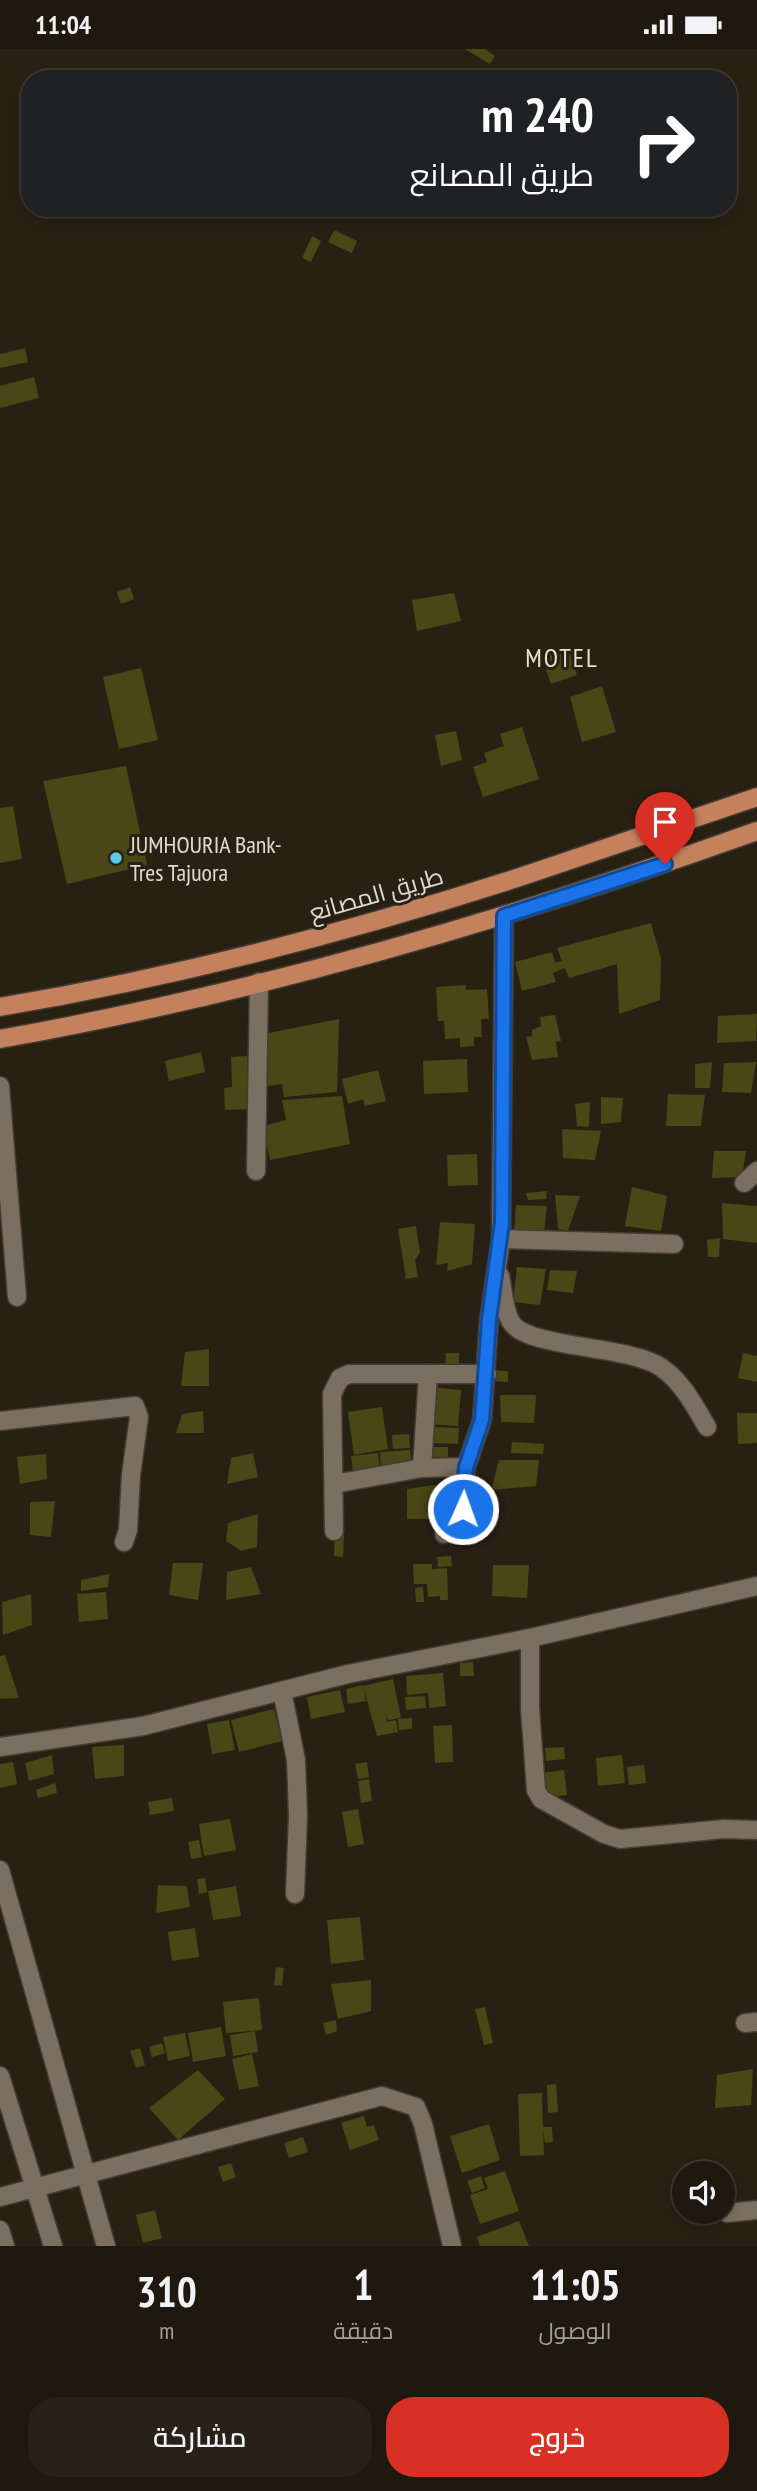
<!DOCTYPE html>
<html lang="ar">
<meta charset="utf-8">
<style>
:root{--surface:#1f180f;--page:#272118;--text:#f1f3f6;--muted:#a1a09e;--line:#3c372f;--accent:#d93025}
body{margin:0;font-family:"PT Sans Narrow",Cairo,sans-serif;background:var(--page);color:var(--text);direction:rtl;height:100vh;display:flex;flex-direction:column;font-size:26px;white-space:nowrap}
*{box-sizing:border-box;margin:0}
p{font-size:23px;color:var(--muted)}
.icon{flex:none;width:38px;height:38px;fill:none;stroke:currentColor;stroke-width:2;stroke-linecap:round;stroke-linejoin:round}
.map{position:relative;height:2197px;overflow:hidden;direction:ltr}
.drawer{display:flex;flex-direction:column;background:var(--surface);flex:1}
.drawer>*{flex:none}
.hud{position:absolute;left:21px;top:21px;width:716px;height:147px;border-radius:28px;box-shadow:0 4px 10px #0003,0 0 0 2px var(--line);direction:rtl;background:#202124;color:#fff;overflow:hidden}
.buttons{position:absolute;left:672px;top:2112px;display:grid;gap:14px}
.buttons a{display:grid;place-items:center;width:63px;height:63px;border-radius:50%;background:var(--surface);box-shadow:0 4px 10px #0003,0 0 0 2px var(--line);font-size:35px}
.pin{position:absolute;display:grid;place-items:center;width:60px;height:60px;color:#fff;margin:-72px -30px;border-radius:50% 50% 50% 0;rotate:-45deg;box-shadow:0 0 7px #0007}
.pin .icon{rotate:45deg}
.me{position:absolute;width:77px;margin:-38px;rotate:2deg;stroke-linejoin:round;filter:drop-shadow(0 0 5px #0008)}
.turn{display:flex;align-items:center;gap:24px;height:147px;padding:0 28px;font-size:32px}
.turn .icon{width:91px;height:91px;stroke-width:2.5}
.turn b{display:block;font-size:49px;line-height:60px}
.eta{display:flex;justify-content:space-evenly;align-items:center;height:119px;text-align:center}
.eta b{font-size:42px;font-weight:600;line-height:49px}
.cta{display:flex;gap:14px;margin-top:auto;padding:14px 28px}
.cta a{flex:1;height:80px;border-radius:28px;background:var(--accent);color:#fff;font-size:28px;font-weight:600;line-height:80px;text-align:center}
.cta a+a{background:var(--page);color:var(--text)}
.status{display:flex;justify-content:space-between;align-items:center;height:49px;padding:0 35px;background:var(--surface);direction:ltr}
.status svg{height:19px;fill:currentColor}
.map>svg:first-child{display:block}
.building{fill:#4a4616}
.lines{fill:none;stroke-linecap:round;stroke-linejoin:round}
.minor-casing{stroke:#433c34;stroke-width:21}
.primary-casing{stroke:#433c34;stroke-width:21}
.minor{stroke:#7a6f60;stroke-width:18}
.primary{stroke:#c4815d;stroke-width:18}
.route-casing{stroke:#114b97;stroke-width:18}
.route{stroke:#1a73e8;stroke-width:12}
.poi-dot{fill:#5cc7e8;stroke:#292014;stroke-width:2.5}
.labels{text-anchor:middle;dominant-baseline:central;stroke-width:6;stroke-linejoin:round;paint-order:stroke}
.poi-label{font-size:24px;fill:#e0dad2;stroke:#292014;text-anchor:start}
.street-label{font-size:24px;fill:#e0dad2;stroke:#292014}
.neighbourhood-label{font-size:26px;letter-spacing:2px;fill:#eaddcd;stroke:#292014}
</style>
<div class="status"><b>11:04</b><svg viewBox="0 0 49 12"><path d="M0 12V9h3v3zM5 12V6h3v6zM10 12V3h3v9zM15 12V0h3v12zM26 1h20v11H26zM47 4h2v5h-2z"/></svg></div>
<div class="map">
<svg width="757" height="2197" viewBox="0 0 757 2197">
<rect width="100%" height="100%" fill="#292014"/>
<g class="building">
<polygon points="465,0 485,0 495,7 490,15"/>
<polygon points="334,181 357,192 352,204 328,193"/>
<polygon points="312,187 321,192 311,213 302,209"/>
<polygon points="25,299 28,313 0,319 0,305"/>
<polygon points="34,328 39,349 0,359 0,337"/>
<polygon points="130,538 134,550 121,555 117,543"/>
<polygon points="454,544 461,572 417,582 412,551"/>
<polygon points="568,600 577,626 551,635 542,609"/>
<polygon points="141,619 158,691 119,700 103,628"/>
<polygon points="602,637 616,683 582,693 570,648"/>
<polygon points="522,678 539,730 483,748 473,718 487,713 484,704 504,697 500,685"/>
<polygon points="456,682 462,711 441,717 435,686"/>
<polygon points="126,717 147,816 67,835 43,732"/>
<polygon points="13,757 22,810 0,814 0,759"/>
<polygon points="651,874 661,910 660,951 619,965 617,915 569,929 565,919 553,924 556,933 522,942 515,913 552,903 555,914 562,912 557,899"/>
<polygon points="466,936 466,941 487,940 489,970 481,970 482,988 474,988 474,997 460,998 460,989 445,990 444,972 438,972 436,938"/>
<polygon points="757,965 756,992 717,994 718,967"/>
<polygon points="555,966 561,992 556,993 558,1008 532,1011 526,988 532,987 532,981 541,977 540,968"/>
<polygon points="339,970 337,1043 284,1048 282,1035 268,1037 264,985"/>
<polygon points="201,1003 205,1023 169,1032 165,1012"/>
<polygon points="247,1007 249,1060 225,1061 224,1039 232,1038 231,1008"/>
<polygon points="467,1010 468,1043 424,1045 423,1012"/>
<polygon points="712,1013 710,1039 695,1039 695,1015"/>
<polygon points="756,1013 751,1044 722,1043 724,1014"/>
<polygon points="378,1021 386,1052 365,1057 363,1050 348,1055 342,1030"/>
<polygon points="668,1045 705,1046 701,1077 666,1077"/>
<polygon points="342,1047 350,1095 270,1111 263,1077 286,1071 282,1051"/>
<polygon points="601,1048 623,1049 621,1073 601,1075"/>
<polygon points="590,1053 589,1078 577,1077 575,1055"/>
<polygon points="562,1080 601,1082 595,1111 563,1109"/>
<polygon points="714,1102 746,1102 742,1128 712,1129"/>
<polygon points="477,1105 478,1136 448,1137 447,1106"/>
<polygon points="632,1138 667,1147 661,1182 625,1177"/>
<polygon points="547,1142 546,1150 528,1151 526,1144"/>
<polygon points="555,1146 580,1147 568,1182 558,1180"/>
<polygon points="722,1154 757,1157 757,1194 723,1190"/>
<polygon points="516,1156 547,1157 544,1183 514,1184"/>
<polygon points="440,1173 475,1175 472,1215 447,1222 448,1214 436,1216"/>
<polygon points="416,1177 420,1204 415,1211 418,1228 406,1230 398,1180"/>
<polygon points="720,1189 719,1208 708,1208 707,1191"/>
<polygon points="517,1218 546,1220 540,1256 513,1253"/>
<polygon points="550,1221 577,1222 573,1244 547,1241"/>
<polygon points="209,1300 209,1337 181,1337 185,1303"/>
<polygon points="446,1304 459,1304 459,1317 445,1317"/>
<polygon points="743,1304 757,1307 757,1333 738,1329"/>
<polygon points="489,1321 508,1322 508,1333 489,1332"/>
<polygon points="431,1338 461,1341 458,1377 428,1375"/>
<polygon points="500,1346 536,1346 534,1374 501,1373"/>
<polygon points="382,1358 388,1400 354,1406 348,1363"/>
<polygon points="203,1362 204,1384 176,1384 182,1365"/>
<polygon points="737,1364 757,1364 757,1394 738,1395"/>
<polygon points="433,1378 459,1379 458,1395 432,1394"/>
<polygon points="409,1385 410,1399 393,1400 392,1386"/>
<polygon points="512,1393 544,1395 543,1405 511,1404"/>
<rect x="426" y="1398" width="22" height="14"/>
<polygon points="410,1401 412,1417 381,1420 380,1403"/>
<polygon points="253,1404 258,1428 227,1435 231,1409"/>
<polygon points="378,1404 380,1420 353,1423 351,1407"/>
<polygon points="46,1405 47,1430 20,1435 17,1408"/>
<polygon points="499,1411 539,1411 536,1437 491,1441"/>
<polygon points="442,1435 441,1470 407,1470 407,1440"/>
<polygon points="55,1452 51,1488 30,1486 30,1453"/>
<polygon points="258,1465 257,1498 241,1502 226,1492 228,1474"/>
<polygon points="335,1485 344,1486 343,1508 334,1507"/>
<polygon points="451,1507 452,1517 438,1518 437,1508"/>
<polygon points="173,1514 203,1514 198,1551 169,1546"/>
<polygon points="413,1515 432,1515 432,1520 447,1519 448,1551 440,1551 440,1547 428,1548 427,1535 414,1535"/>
<polygon points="493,1516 529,1516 527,1549 492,1547"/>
<polygon points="251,1518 261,1545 226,1551 227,1523"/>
<polygon points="109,1525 108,1538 81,1542 81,1531"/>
<polygon points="423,1538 424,1553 416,1553 415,1539"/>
<polygon points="106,1543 108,1570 79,1573 77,1545"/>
<polygon points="31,1545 32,1576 3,1586 2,1553"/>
<polygon points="5,1606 19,1649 0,1650 0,1607"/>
<polygon points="473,1613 474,1627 460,1627 460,1614"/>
<polygon points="443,1624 446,1657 429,1659 428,1644 407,1646 406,1627"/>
<polygon points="393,1630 401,1669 388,1671 386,1664 387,1673 396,1671 398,1683 377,1687 363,1637"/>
<polygon points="363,1636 366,1652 348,1655 346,1640"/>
<polygon points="340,1641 345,1663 311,1670 307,1648"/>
<polygon points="425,1647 426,1659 406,1661 405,1648"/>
<polygon points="274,1660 282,1692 239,1703 231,1671"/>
<polygon points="412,1669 412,1680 399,1681 398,1670"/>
<polygon points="229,1671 235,1701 212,1705 207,1675"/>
<polygon points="452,1676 453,1713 435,1714 433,1677"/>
<polygon points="124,1696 124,1727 95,1730 92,1698"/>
<polygon points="564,1698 565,1710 546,1712 545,1699"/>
<polygon points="52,1706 54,1725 29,1732 25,1714"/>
<polygon points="622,1706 625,1734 598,1737 596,1709"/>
<polygon points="13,1713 17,1735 0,1739 0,1715"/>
<polygon points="367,1713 369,1728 358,1730 355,1715"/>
<polygon points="644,1716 646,1734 629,1736 627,1718"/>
<polygon points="564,1721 567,1746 543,1749 541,1724"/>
<polygon points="369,1730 372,1752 361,1754 358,1732"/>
<polygon points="55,1734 57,1744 38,1749 36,1741"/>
<polygon points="172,1749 174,1762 150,1766 148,1753"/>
<polygon points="358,1760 364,1795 348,1798 342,1763"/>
<polygon points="230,1770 236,1801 204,1807 199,1775"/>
<polygon points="199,1791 202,1808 191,1810 188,1793"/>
<polygon points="205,1829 207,1843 199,1845 197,1830"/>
<polygon points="158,1836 187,1837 190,1858 156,1864"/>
<polygon points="236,1837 241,1867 213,1871 208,1842"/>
<polygon points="360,1868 364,1911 331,1915 327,1871"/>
<polygon points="195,1879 199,1908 172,1912 168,1883"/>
<polygon points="276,1918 284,1919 282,1937 274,1936"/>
<polygon points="371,1931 371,1962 338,1970 331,1935"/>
<polygon points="259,1949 262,1981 226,1984 223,1953"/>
<polygon points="485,1958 493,1994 484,1996 475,1960"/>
<polygon points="336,1971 337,1982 326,1986 323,1974"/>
<polygon points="221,1978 226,2007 193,2013 188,1984"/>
<polygon points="255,1982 258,2003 233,2007 230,1986"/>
<polygon points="185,1984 190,2007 168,2012 163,1988"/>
<polygon points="162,1994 165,2004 152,2008 149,1998"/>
<polygon points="140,1999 145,2016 136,2019 130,2002"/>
<polygon points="252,2005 259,2037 239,2041 232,2010"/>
<polygon points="753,2020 751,2056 715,2059 717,2026"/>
<polygon points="198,2021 225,2050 178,2091 149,2059"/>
<polygon points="556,2035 558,2063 548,2064 547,2036"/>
<polygon points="542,2044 543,2078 552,2078 553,2093 545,2094 543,2082 544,2106 520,2107 518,2045"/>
<polygon points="364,2067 367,2078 374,2076 379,2091 350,2101 341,2074"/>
<polygon points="489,2075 500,2111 462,2124 450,2087"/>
<polygon points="303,2088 308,2103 289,2109 284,2094"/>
<polygon points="231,2114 236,2128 223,2133 218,2118"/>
<polygon points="505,2122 519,2162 480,2175 470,2146 488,2140 484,2129"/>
<polygon points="481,2127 485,2139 472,2144 467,2132"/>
<polygon points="155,2161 162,2189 143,2194 136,2166"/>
<polygon points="519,2172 529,2197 480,2197 477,2188"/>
</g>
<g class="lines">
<defs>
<g id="minor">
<polyline points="0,1037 17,1248"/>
<polyline points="256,1122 259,933"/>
<polyline points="744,1134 757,1122"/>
<polyline points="501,1190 674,1195"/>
<path d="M500,1227C503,1241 504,1261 511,1273C527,1300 631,1296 662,1319C683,1334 694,1356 707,1378"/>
<polyline points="0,1372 135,1357 139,1368 131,1426 128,1481 124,1493"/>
<polyline points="422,1419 428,1325"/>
<polyline points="334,1435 422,1419 466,1418"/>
<polyline points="334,1482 332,1345 340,1329 349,1325 487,1325"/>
<polyline points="444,1485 458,1472 463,1460 466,1418 482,1371 489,1271 501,1190 504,867"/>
<polyline points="530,1589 530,1659 536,1741 541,1750 604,1785 620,1790 724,1780 757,1781"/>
<polyline points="282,1642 296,1711 298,1766 295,1845"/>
<polyline points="0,1698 143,1677 348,1625 530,1589 757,1537"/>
<polyline points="0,1821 106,2197"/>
<polyline points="745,1974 757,1973"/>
<polyline points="0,2027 53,2197"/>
<polyline points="0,2148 382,2047 416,2058 423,2075 452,2197"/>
<polyline points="727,2164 757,2161"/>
<polyline points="0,2181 5,2197"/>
</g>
<g id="primary">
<path d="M0,958C176,928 350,883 520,828C599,802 678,774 757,748"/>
<path d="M0,990C258,944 511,870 757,782"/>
</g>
</defs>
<use href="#minor" class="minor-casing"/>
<use href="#primary" class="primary-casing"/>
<use href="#minor" class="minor"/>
<use href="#primary" class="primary"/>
</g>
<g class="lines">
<defs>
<polyline id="route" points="463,1460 466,1418 482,1371 489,1271 502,1173 504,867 665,815"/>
</defs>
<use href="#route" class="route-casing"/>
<use href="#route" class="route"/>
</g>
<circle class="poi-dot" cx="116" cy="809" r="7"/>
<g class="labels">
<g class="poi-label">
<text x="130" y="795">JUMHOURIA Bank-<tspan x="130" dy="28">Tres Tajuora</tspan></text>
</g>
<g class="street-label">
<text transform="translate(376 845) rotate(-16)">طريق المصانع</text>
</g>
<g class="neighbourhood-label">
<text x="562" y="608">MOTEL</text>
</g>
</g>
</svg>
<div class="buttons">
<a><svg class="icon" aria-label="sound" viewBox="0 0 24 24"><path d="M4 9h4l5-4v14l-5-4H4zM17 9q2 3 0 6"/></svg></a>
</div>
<div class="pin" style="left:665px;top:815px;background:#d93025"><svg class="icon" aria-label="arrive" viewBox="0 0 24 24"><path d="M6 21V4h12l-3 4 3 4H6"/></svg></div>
<svg class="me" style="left:463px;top:1460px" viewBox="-20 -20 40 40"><circle r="17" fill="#1a73e8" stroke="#fff" stroke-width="3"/><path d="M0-11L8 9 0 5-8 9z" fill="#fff"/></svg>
<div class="hud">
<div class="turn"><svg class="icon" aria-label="right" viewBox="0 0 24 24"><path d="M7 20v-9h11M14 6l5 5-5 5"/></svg><div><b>240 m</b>طريق المصانع</div></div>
</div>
</div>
<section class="drawer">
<div class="eta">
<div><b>11:05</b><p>الوصول</p></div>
<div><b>1</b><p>دقيقة</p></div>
<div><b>310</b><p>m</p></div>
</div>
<div class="cta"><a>خروج</a><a>مشاركة</a></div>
</section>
